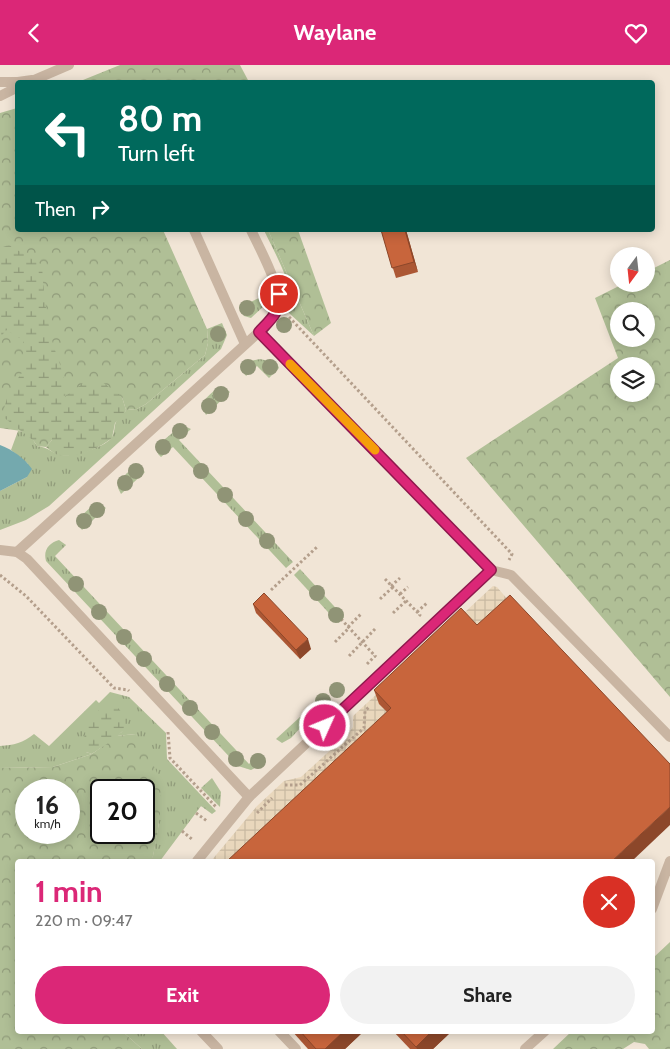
<!DOCTYPE html>
<meta charset="utf-8">
<style>
:root{--surface:#fff;--page:#f2f2f2;--text:#222;--muted:#767676;--accent:#db2777}
body{margin:0;font-family:Cabin,sans-serif;background:var(--page);color:var(--text);height:100vh;display:flex;flex-direction:column;font-size:19px;white-space:nowrap}
*{box-sizing:border-box;margin:0}
p{font-size:16px;color:var(--muted)}
.icon{flex:none;width:28px;height:28px;fill:none;stroke:currentColor;stroke-width:2;stroke-linecap:round;stroke-linejoin:round}
.map{position:relative;flex:1;overflow:hidden}
.sheet{position:absolute;left:15px;top:794px;width:640px;height:175px;display:flex;flex-direction:column;background:var(--surface);border-radius:5px;box-shadow:0 2px 12px #0003}
.sheet>*{flex:none}
.banner{position:absolute;left:15px;top:15px;width:640px;height:152px;border-radius:5px;box-shadow:0 2px 12px #0003;background:#00695c;color:#fff;overflow:hidden}
.needle{width:32px;rotate:195deg}
.tools{position:absolute;left:610px;top:182px;display:grid;gap:10px}
.tools a{display:grid;place-items:center;width:45px;height:45px;border-radius:50%;background:var(--surface);box-shadow:0 2px 12px #0003;font-size:25px}
.speed{position:absolute;left:15px;top:714px;display:flex;gap:10px;font-size:25px;font-weight:700;text-align:center}
.speed>*{display:grid;place-content:center;width:65px;height:65px;border-radius:50%;background:var(--surface);box-shadow:0 2px 12px #0003;line-height:1}
.speed small{font-size:12px;font-weight:400}
.speed .limit{border:2px solid #111;border-radius:8px;background:#fff;color:#111}
.pin{position:absolute;display:grid;place-items:center;width:42px;height:42px;color:#fff;margin:-21px;border:2px solid #fff;border-radius:50%;box-shadow:0 1px 5px #0007}
.me{position:absolute;width:55px;margin:-28px;rotate:46deg;stroke-linejoin:round;filter:drop-shadow(0 0 4px #0008)}
.turn{display:flex;align-items:center;gap:18px;height:105px;padding:0 20px;font-size:22px}
.turn .icon{width:65px;height:65px;stroke-width:2.5}
.turn b{display:block;font-size:35px;line-height:42px}
.then{display:flex;align-items:center;height:48px;padding:0 20px;background:#0003;gap:10px;font-size:19px}
.round{display:grid;place-items:center;flex:none;width:52px;height:52px;border-radius:26px;background:var(--page)}
.head{display:flex;align-items:center;justify-content:space-between;height:85px;padding:0 20px}
h1{font-size:30px;font-weight:800;line-height:38px;color:var(--accent)}
.primary-button{display:flex;gap:10px;margin-top:auto;padding:10px 20px}
.primary-button a{flex:1;height:58px;border-radius:30px;background:var(--accent);color:#fff;font-size:20px;font-weight:800;line-height:58px;text-align:center}
.primary-button a+a{background:var(--page);color:var(--text)}
header{display:flex;justify-content:space-between;align-items:center;height:65px;padding:0 20px;background:var(--accent);color:#fff;font-size:22px;font-weight:800}
.map>svg:first-child{display:block}
.grass{fill:url(#grass-tufts)}
.forest{fill:url(#forest-crowns);fill-rule:evenodd}
.wetland{fill:url(#wetland-marsh)}
.plaza{fill:url(#plaza-grid)}
.water{fill:#74a9ae}
.lines{fill:none;stroke-linecap:round;stroke-linejoin:round}
.path{stroke:#b49f8c;stroke-width:3;stroke-dasharray:2.5 2.5;stroke-linecap:butt}
.lane{stroke:#c9b5a2;stroke-width:10}
.tree{fill:#909476}
.wall{fill:#ac5734}
.shaded-wall{fill:#8c472a}
.building{fill:#c8653c;stroke:#8c472a}
.route-casing{stroke:#8e194d;stroke-width:12}
.route{stroke:#db2777;stroke-width:9}
.slow{stroke:#f59e0b;stroke-width:9}
</style>
<header><svg class="icon" aria-label="back" viewBox="0 0 24 24"><path d="M15 5l-7 7 7 7"/></svg>Waylane<svg class="icon" aria-label="heart" viewBox="0 0 24 24"><path d="M12 20l-8-8c-3-5 5-10 8-4 3-6 11-1 8 4z"/></svg></header>
<div class="map">
<svg width="670" height="984" viewBox="0 0 670 984">
<defs>
<pattern id="grass-tufts" width="24" height="20" patternUnits="userSpaceOnUse" patternTransform="scale(1.25)"><rect width="24" height="20" fill="#b0bf96"/><path d="M3 7l-1-3M5 7V3M7 7l1-3M15 17l-1-3M17 17v-4M19 17l1-3" fill="none" stroke="#909b7a"/></pattern>
<pattern id="forest-crowns" width="20" height="18" patternUnits="userSpaceOnUse" patternTransform="scale(1.25)"><rect width="20" height="18" fill="#b0bf96"/><path d="M2 6a3 3 0 1 1 6 0M12 15a3 3 0 1 1 6 0" fill="none" stroke="#909b7a"/></pattern>
<pattern id="wetland-marsh" width="20" height="14" patternUnits="userSpaceOnUse" patternTransform="scale(1.25)"><rect width="20" height="14" fill="#b0bf96"/><path d="M1 5h8M5 5V1M11 12h8M15 12V8" fill="none" stroke="#909b7a"/></pattern>
<pattern id="plaza-grid" width="8" height="8" patternUnits="userSpaceOnUse" patternTransform="scale(1.25)"><rect width="8" height="8" fill="#e9d7bc"/><path d="M0 4h8M4 0v8" fill="none" stroke="#c8b9a1"/></pattern>
</defs>
<rect width="100%" height="100%" fill="#f1e5d6"/>
<g class="grass">
<path d="M264,165H268L314,271L289,248C297,223 274,188 264,165Z"/>
<polygon points="268,229 270,230 266,239 251,253 244,251 239,242"/>
<path d="M222,258L227,270L221,284L49,441L26,455L0,465V426L27,412L28,399L11,385L18,366L28,367L37,381C49,382 52,389 62,390C74,392 106,382 112,372C115,367 114,361 116,357C119,352 124,350 126,345L137,344L146,339L205,290L208,278L207,264Z"/>
<polygon points="260,294 277,298 279,303 269,313 257,301 246,311 243,306 245,299 250,296"/>
<path d="M223,322L230,327L206,350L202,342C204,333 214,324 223,322Z"/>
<polygon points="182,360 191,364 179,375 293,497 286,503 173,382 161,392 158,389 157,382 159,379"/>
<path d="M138,402L145,407L121,429L118,423C119,414 129,404 138,402Z"/>
<polygon points="100,439 106,443 82,465 78,459 79,453 93,440"/>
<path d="M59,475L66,480L55,491L249,699L260,688L263,695L257,702L251,705L238,701L46,496C43,485 49,478 59,475Z"/>
<polygon points="300,504 344,552 338,558 294,510"/>
<path d="M110,627L129,632L166,668L167,694L216,746L212,749L201,741L160,796H152L159,758L136,669L116,671L123,666L86,687L92,689L53,702L0,703V681C14,680 23,678 34,669L49,681L96,635L99,638Z"/>
<polygon points="300,652 303,654 303,660 291,673 282,678 276,674"/>
<polygon points="212,713 221,727 220,742 201,723"/>
<polygon points="122,966 161,966 177,984 142,984"/>
</g>
<g class="forest">
<polygon points="120,0 240,0 249,17 78,17"/>
<polygon points="17,43 18,165 163,165 207,264 208,278 205,290 146,339 137,344 126,345 122,332 56,356 52,375 46,382 37,381 28,367 0,363 0,48"/>
<polygon points="268,165 298,165 331,258 314,271"/>
<path d="M670,195V632L466,393L618,293L595,233L623,219H646V207ZM619,246H646V274H619ZM619,301H646V329H619Z"/>
<path d="M136,669C143,681 158,705 160,718C163,745 157,771 152,796H18V966H122L142,984H0V703L53,702L92,689L116,671ZM26,725H69V768H26ZM101,725H144V768H101Z"/>
<polygon points="670,877 670,984 649,984 645,979 634,977 623,984 553,984 572,966 652,966 653,893"/>
</g>
<g class="wetland">
<path d="M9,180L42,200C43,224 46,248 51,271C55,291 68,311 65,332L83,318L105,319L122,332L126,345L124,350L115,358L112,373C99,383 77,394 59,390C54,389 50,385 46,382L52,375V371L34,376L2,351L9,326L26,302L23,275L6,265L0,273V183Z"/>
<path d="M115,640C141,664 111,675 92,689L86,687L82,679L90,654L102,642Z"/>
</g>
<polygon class="plaza" points="493,521 497,522 515,543 247,796 211,796 257,741 284,716 301,712 348,669 353,662 353,651"/>
<path class="water" d="M0,380C13,385 24,393 32,404L27,412L0,426Z"/>
<g class="lines">
<g class="path">
<polyline points="289,252 512,489 509,495"/>
<polyline points="0,510 26,531 114,623 128,625 129,626"/>
<polyline points="385,514 420,550 419,551"/>
<polyline points="391,521 400,513"/>
<polyline points="271,525 317,482"/>
<polyline points="400,529 408,522"/>
<polyline points="380,534 393,522"/>
<polyline points="417,547 428,537"/>
<polyline points="393,548 406,536"/>
<polyline points="341,554 376,592"/>
<polyline points="348,562 362,548"/>
<polyline points="335,577 349,563"/>
<polyline points="349,591 376,563"/>
<polyline points="367,599 375,591"/>
<polyline points="168,667 170,693 217,743"/>
<polyline points="285,720 300,720 364,663 365,646 369,642"/>
<polyline points="196,748 207,756"/>
<polyline points="257,748 272,733"/>
<polyline points="182,766 193,775"/>
</g>
<g class="lane">
<polyline points="0,17 18,17 32,15"/>
<polyline points="27,18 69,0"/>
<polyline points="0,31 18,22"/>
<polyline points="194,165 245,279"/>
<path d="M251,165C259,182 283,226 278,242C275,252 266,260 259,267"/>
<polyline points="0,485 17,487 27,494 249,732"/>
<polyline points="17,487 259,267 491,505 511,510 670,672"/>
<polyline points="197,796 249,732 491,505"/>
<polyline points="652,844 670,796"/>
<polyline points="201,966 218,984"/>
<polyline points="279,966 296,984"/>
<polyline points="525,984 545,966"/>
</g>
</g>
<g class="tree">
<circle cx="247" cy="243" r="8"/>
<circle cx="284" cy="260" r="8"/>
<circle cx="218" cy="269" r="8"/>
<circle cx="248" cy="302" r="8"/>
<circle cx="270" cy="302" r="8"/>
<circle cx="221" cy="329" r="8"/>
<circle cx="209" cy="341" r="8"/>
<circle cx="180" cy="366" r="8"/>
<circle cx="163" cy="382" r="8"/>
<circle cx="136" cy="406" r="8"/>
<circle cx="201" cy="406" r="8"/>
<circle cx="125" cy="418" r="8"/>
<circle cx="225" cy="430" r="8"/>
<circle cx="97" cy="445" r="8"/>
<circle cx="246" cy="454" r="8"/>
<circle cx="84" cy="456" r="8"/>
<circle cx="267" cy="476" r="8"/>
<circle cx="76" cy="519" r="8"/>
<circle cx="317" cy="528" r="8"/>
<circle cx="99" cy="547" r="8"/>
<circle cx="336" cy="550" r="8"/>
<circle cx="124" cy="572" r="8"/>
<circle cx="144" cy="594" r="8"/>
<circle cx="167" cy="619" r="8"/>
<circle cx="337" cy="625" r="8"/>
<circle cx="323" cy="636" r="8"/>
<circle cx="190" cy="643" r="8"/>
<circle cx="212" cy="667" r="8"/>
<circle cx="236" cy="694" r="8"/>
<circle cx="258" cy="696" r="8"/>
</g>
<g class="wall">
<polygon points="381,165 406,165 418,207 396,213"/>
<polygon points="253,539 311,584 300,594 256,548"/>
<polygon points="374,625 632,796 387,647 379,639"/>
<polygon points="292,966 364,966 345,984 308,984"/>
<polygon points="393,966 452,966 433,984 410,984"/>
</g>
<g class="shaded-wall">
<polygon points="405,165 406,165 418,207 414,197"/>
<polygon points="308,574 311,584 300,594 296,585"/>
<polygon points="670,742 670,760 632,796 612,796"/>
<polygon points="344,966 364,966 345,984 325,984"/>
<polygon points="432,966 452,966 433,984 417,984 416,982"/>
</g>
<g class="building">
<polygon points="381,165 405,165 414,197 392,203"/>
<polygon points="264,528 308,574 296,585 253,539"/>
<polygon points="510,530 670,699 670,742 612,796 227,796 391,643 374,625 461,543 477,560"/>
<polygon points="300,966 344,966 325,984 316,984"/>
<polygon points="401,966 432,966 416,982"/>
</g>
<g class="lines">
<defs>
<path id="route" d="M279,229C281,247 270,255 259,267L491,505L325,661"/>
</defs>
<use href="#route" class="route-casing"/>
<use href="#route" class="route"/>
<polyline class="slow" points="290,299 375,385"/>
</g>
</svg>
<div class="tools">
<a><svg class="needle" viewBox="-14 -14 28 28"><path d="M0-13l5 13h-10z" fill="#e53935"/><path d="M0 13l5-13h-10z" fill="#767676"/></svg></a>
<a><svg class="icon" aria-label="search" viewBox="0 0 24 24"><circle cx="10" cy="10" r="6"/><path d="M15 15l6 6"/></svg></a>
<a><svg class="icon" aria-label="layers" viewBox="0 0 24 24"><path d="M12 4l9 5-9 5-9-5zM3 14l9 5 9-5"/></svg></a>
</div>
<div class="speed"><div>16<small>km/h</small></div><div class="limit">20</div></div>
<div class="pin" style="left:279px;top:229px;background:#d93025"><svg class="icon" aria-label="arrive" viewBox="0 0 24 24"><path d="M6 21V4h12l-3 4 3 4H6"/></svg></div>
<svg class="me" style="left:325px;top:661px" viewBox="-20 -20 40 40"><circle r="17" fill="#db2777" stroke="#fff" stroke-width="3"/><path d="M0-11L8 9 0 5-8 9z" fill="#fff"/></svg>
<div class="banner">
<div class="turn"><svg class="icon" aria-label="left" viewBox="0 0 24 24"><path d="M17 20v-9H6M10 6l-5 5 5 5"/></svg><div><b>80 m</b>Turn left</div></div>
<div class="then">Then<svg class="icon" aria-label="right" viewBox="0 0 24 24"><path d="M7 20v-9h11M14 6l5 5-5 5"/></svg></div>
</div>
<section class="sheet">
<div class="head"><div><h1>1 min</h1><p>220 m · 09:47</p></div><a class="round" style="background:#d93025;color:#fff"><svg class="icon" aria-label="close" viewBox="0 0 24 24"><path d="M6 6l12 12M18 6L6 18"/></svg></a></div>
<div class="primary-button"><a>Exit</a><a>Share</a></div>
</section>
</div>
